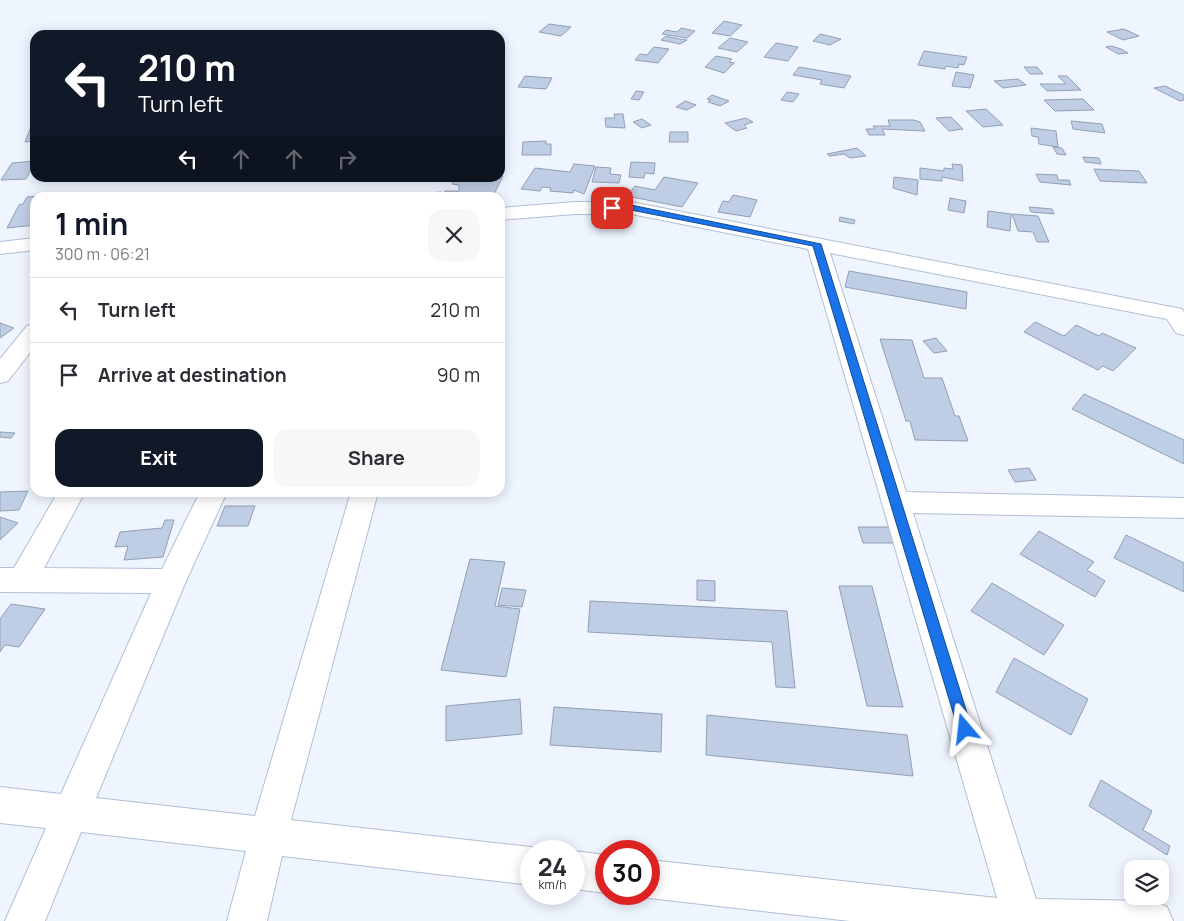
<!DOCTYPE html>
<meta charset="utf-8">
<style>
:root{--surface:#fff;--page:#f7f7f7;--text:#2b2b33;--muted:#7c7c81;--line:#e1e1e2;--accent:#111827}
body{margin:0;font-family:Manrope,sans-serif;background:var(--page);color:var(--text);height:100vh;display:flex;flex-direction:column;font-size:19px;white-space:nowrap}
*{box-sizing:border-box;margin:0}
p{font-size:16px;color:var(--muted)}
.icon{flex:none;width:28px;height:28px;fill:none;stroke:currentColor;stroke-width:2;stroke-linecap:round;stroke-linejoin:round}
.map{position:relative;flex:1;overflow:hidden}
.details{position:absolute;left:30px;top:192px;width:475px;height:305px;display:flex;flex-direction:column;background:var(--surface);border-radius:15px;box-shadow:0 2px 12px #0003}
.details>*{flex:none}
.guide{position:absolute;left:30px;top:30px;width:475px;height:152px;border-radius:15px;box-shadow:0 2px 12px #0003;background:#111827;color:#fff;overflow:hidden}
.controls{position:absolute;left:1124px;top:860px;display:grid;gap:10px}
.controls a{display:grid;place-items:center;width:45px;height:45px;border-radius:10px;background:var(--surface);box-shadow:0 2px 12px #0003;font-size:25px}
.speed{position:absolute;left:520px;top:840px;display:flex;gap:10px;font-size:25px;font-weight:700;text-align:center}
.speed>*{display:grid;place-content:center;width:65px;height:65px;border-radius:50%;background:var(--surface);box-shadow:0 2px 12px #0003;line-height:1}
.speed small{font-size:12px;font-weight:400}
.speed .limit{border:8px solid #d22;background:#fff;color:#111}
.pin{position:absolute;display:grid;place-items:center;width:42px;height:42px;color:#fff;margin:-21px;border-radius:10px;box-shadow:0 2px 8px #0006}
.me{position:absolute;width:55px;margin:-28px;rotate:343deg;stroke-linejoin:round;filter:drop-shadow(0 0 4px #0008)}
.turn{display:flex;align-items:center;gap:18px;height:105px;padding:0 25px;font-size:22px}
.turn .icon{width:65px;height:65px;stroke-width:2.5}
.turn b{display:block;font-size:35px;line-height:42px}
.lanes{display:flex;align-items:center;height:48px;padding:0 25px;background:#0003;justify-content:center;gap:25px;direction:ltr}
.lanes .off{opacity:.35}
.round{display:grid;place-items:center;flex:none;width:52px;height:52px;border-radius:15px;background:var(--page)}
.summary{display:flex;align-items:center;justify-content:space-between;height:85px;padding:0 25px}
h1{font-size:30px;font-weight:700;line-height:38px;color:var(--accent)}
.primary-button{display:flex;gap:10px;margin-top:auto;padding:10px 25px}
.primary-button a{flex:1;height:58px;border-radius:15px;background:var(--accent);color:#fff;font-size:20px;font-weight:700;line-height:58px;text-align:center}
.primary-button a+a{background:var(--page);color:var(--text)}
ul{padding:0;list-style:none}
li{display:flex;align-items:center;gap:15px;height:65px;padding:0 25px;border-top:1px solid var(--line)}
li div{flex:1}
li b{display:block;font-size:19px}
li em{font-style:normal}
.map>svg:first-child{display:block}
.building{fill:#bfcee4;stroke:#919fb5}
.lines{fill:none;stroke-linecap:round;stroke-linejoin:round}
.minor-casing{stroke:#b0bfd5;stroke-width:2}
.minor{fill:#fff;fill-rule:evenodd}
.route{fill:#1a73e8;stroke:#114b97}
</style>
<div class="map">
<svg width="1184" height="921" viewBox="0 0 1184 921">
<rect width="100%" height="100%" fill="#eff5ff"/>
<g class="building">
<polygon points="724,21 742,25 730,36 712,33"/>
<polygon points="549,24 571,27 561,36 539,32"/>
<polygon points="681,28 695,31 687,38 662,34 666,30 677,32"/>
<polygon points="1124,29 1139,36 1123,40 1107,32"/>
<polygon points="820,34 841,39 830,45 813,41"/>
<polygon points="666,36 679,39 687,40 680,44 661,40"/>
<polygon points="730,38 748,42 737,52 718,48"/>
<polygon points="776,43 798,47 788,61 764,57"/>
<polygon points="1111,46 1121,49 1128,53 1118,54 1106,47"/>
<polygon points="654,47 669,49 658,63 635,60 640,54 647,55"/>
<polygon points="924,51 967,57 964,65 959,64 958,68 946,66 945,69 918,65"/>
<polygon points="716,56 732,59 729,62 734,63 724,73 705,67"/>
<polygon points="799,67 851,76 844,88 820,84 822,80 793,75"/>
<polygon points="1024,67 1037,67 1043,74 1030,74"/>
<polygon points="956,72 974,75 970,88 952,86"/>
<polygon points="525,76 552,78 546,89 518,87"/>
<polygon points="1058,76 1067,76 1081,90 1047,91 1040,84 1066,84"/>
<polygon points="1018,79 1026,85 1003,88 994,81"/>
<polygon points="1165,86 1184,95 1184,100 1180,101 1154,88"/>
<polygon points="636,91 644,92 639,100 631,99"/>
<polygon points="787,92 799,94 793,102 781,100"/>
<polygon points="712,95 729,101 720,106 708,102 711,100 707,99"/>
<polygon points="1083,99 1094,110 1055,111 1044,100"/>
<polygon points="685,101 696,105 687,110 676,107"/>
<polygon points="986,109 1003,125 983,127 966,111"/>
<polygon points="614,114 623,114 625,128 606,127 605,118 615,118"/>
<polygon points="951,117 963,129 949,131 936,118"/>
<polygon points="746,118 753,122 744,125 747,128 736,131 725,123"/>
<polygon points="642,119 651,125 642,128 633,122"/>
<polygon points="888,120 914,120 920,122 925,131 882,129 885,135 869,135 866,129 875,129 873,126 890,126"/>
<polygon points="1071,121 1102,124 1105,133 1073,129"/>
<polygon points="31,127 35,127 35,141 25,142"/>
<polygon points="1031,128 1056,131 1058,147 1039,144 1038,137 1032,136"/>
<polygon points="670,132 688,132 688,142 669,142"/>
<polygon points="546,141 546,144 551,144 551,155 522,155 523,142"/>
<polygon points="1053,147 1062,148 1066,155 1057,154"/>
<polygon points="857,148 866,156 850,158 844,154 830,156 827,154"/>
<polygon points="1083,157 1099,158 1101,164 1085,162"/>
<polygon points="35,161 26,179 1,180 12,163"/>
<polygon points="631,162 655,163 654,174 645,173 644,178 629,177"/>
<polygon points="574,164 595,166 584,194 574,190 573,193 550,191 551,188 542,187 540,191 521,189 535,168 570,172"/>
<polygon points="952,164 962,165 963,181 942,177 942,181 920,179 920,168 944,171 944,168 953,169"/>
<polygon points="596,167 611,168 610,174 621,175 619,183 592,182"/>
<polygon points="1094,169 1139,171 1147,183 1100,181"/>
<polygon points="1036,174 1057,175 1058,180 1069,180 1071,185 1040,182"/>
<polygon points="500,175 503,176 492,198 469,198 469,195 451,194 451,198 444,198 445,191 459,191 459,185 452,184 456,178 500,178"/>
<polygon points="664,177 698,183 682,207 627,196 635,186 655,190"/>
<polygon points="894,177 918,180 917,195 893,188"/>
<polygon points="441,192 441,198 408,198 408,195"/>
<polygon points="51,195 50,198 35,198 35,225 7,228 19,205 23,204 27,197"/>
<polygon points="733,195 757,200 750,217 718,212 723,201 729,202"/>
<polygon points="950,198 966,201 964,213 948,210"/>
<polygon points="1029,207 1052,209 1054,214 1031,212"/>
<polygon points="988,211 1011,214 1010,231 987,227"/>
<polygon points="1012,214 1038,216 1049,242 1037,242 1033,232 1018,231"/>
<polygon points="840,217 855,220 854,224 839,221"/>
<polygon points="849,271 967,292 966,309 845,287"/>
<polygon points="1035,322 1064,336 1076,325 1099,336 1102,333 1136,348 1113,371 1103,366 1098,370 1024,332"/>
<polygon points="0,323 14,328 0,338"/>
<polygon points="936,338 947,351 934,353 923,341"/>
<polygon points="880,339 912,340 924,378 942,378 955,416 959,416 968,441 915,440 910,421 906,421"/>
<polygon points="1084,394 1184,440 1184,464 1072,409"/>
<polygon points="0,432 15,433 11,438 0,437"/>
<polygon points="1029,468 1036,480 1015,482 1008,470"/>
<polygon points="28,491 19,510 0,511 0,492"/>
<polygon points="225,506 255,506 248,526 217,526"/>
<polygon points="0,517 18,523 0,540"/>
<polygon points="165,520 174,520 163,557 124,560 128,546 115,547 120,532 162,528"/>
<polygon points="858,527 895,527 900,543 863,543"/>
<polygon points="1039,531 1094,562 1087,570 1105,581 1095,597 1020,554"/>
<polygon points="1126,535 1184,563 1184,592 1114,558"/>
<polygon points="470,559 505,562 495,606 520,609 506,677 441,670"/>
<polygon points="697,580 715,581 715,601 697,600"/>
<polygon points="992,583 1064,625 1044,655 971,611"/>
<polygon points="839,586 872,586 903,707 867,706"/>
<polygon points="502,588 526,590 522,607 498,605"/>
<polygon points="590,601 787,611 795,688 776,687 772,642 588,632"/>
<polygon points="11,604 45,609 19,647 5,645 0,652 0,619"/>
<polygon points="1014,658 1088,699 1071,735 996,692"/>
<polygon points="520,699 522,734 446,741 446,706"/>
<polygon points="554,707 662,714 661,752 550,745"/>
<polygon points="707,715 907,735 913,776 706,755"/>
<polygon points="1101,780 1152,811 1143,830 1170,846 1167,855 1089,806"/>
</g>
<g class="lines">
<defs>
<g id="minor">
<polygon points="575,202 631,202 1182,309 1184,312 1184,335 1176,333 1167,319 830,253 906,492 1184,498 1184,518 913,513 1036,899 1153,901 1167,907 1173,921 850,921 649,898 639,894 649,894 649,860 997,898 808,249 631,214 575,214 500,220 500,208"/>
<polygon points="35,238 35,250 0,254 0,242"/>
<polygon points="35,324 35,346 8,381 0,383 0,359 27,326"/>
<polygon points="58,492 85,492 44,568 162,569 200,492 227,492 186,581 96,798 255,816 351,492 378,492 291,820 531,847 541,851 531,851 531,885 282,856 267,921 227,921 246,851 81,832 45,921 5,921 46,828 0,823 0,787 61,794 151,593 0,592 0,568 14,568"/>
<polygon points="574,851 606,855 606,893 574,889"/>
</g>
</defs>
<use href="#minor" class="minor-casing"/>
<use href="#minor" class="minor"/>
</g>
<polygon class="route" points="612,205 631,205 821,244 972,729 970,734 965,736 960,734 958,729 813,246 631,210 610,209 610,206"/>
</svg>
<div class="controls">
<a><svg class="icon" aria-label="layers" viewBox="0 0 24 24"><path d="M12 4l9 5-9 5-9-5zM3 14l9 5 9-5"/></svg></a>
</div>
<div class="speed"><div>24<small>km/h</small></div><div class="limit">30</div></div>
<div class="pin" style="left:612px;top:208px;background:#d93025"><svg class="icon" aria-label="arrive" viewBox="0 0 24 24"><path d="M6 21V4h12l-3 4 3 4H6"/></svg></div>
<svg class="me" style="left:965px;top:729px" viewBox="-20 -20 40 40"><path d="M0-17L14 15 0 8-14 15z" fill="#1a73e8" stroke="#fff" stroke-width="4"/></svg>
<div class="guide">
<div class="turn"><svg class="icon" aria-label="left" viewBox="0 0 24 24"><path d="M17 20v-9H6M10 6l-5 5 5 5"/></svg><div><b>210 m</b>Turn left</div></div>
<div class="lanes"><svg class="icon" aria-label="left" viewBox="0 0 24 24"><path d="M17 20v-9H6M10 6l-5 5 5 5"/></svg><svg class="icon off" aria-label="ahead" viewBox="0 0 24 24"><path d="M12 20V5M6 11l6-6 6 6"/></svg><svg class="icon off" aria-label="ahead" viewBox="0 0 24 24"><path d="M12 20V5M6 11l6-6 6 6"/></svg><svg class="icon off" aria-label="right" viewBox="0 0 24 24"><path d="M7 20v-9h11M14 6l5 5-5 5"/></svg></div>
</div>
<section class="details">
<div class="summary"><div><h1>1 min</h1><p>300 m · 06:21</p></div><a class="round"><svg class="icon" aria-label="close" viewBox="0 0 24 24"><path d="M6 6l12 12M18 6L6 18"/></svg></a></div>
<ul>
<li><svg class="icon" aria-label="left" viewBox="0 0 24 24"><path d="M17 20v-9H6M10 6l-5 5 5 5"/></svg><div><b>Turn left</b></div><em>210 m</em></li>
<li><svg class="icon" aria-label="arrive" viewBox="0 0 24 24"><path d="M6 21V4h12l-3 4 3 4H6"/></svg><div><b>Arrive at destination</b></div><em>90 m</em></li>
</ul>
<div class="primary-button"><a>Exit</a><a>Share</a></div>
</section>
</div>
